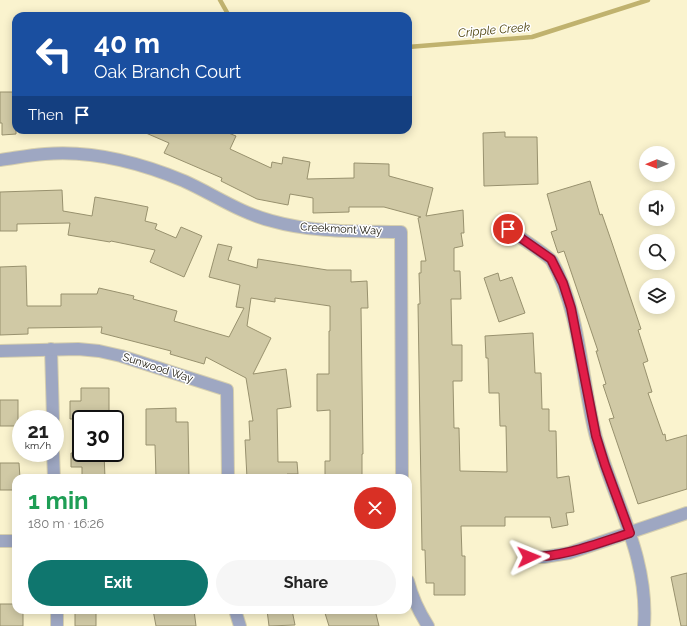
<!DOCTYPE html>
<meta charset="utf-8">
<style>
:root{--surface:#fff;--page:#f6f6f6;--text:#222;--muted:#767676;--accent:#0f766e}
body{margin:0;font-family:Raleway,sans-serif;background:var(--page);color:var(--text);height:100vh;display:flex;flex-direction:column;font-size:15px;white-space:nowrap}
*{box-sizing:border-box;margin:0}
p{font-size:13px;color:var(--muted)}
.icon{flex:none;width:22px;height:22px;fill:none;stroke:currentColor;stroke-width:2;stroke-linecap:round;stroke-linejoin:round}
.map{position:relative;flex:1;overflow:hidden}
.sheet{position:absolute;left:12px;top:474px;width:400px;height:140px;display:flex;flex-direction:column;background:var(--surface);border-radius:12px;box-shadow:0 2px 10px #0003}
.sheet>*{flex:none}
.guide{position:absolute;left:12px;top:12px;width:400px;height:122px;border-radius:12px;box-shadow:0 2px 10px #0003;background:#1a4fa0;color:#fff;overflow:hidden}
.needle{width:26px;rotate:269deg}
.tools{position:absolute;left:639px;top:146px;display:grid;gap:8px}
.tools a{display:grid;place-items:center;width:36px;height:36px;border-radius:50%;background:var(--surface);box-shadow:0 2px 10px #0003;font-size:20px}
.speed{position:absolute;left:12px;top:410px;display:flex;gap:8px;font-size:20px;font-weight:700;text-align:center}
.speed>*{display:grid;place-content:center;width:52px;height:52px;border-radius:50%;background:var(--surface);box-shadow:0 2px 10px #0003;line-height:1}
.speed small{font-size:10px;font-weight:400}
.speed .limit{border:2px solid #111;border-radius:6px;background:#fff;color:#111}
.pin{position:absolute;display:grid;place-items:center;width:34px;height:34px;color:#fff;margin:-17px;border:2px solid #fff;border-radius:50%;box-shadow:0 1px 4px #0007}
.me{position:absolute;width:44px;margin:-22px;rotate:88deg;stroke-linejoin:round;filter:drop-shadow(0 0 3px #0008)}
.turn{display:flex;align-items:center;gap:14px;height:84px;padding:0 16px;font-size:18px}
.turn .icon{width:52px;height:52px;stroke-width:2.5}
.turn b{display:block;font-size:28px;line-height:34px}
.then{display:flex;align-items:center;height:38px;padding:0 16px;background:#0003;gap:8px;font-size:15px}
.round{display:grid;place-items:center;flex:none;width:42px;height:42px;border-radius:21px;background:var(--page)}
.head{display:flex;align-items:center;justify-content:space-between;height:68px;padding:0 16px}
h1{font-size:24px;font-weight:700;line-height:30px;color:#1e9e55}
.button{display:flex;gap:8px;margin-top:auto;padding:8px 16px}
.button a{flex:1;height:46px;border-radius:24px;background:var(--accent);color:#fff;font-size:16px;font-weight:700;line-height:46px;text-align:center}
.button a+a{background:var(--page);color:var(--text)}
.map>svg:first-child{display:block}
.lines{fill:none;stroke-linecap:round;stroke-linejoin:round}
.stream{stroke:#c0b26e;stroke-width:4.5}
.building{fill:#d0c9a5;stroke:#98916e}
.minor-casing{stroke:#d6cfae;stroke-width:14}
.minor{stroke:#9ea7c2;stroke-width:12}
.route-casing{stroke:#92132f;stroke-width:10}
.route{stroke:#e11d48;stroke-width:7}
.labels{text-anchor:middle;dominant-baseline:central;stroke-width:3;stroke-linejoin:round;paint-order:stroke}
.street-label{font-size:11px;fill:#181508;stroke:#fff}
.water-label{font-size:12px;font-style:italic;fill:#4b4009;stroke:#fff}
</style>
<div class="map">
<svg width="687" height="626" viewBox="0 0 687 626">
<rect width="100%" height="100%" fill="#faf3ce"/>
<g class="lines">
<g class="stream">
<polyline points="220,0 229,16"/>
<polyline points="408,47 532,37 648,0"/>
</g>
</g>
<g class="building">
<polygon points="0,92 16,92 16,134 2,135 2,123 0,123"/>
<polygon points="139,130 221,130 236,136 230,149 271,168 272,162 282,164 283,157 310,162 307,179 354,178 354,163 389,164 389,176 433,188 426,216 463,210 464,233 461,233 463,246 454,248 454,271 460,271 461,299 451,299 452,345 462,345 462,381 453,381 454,428 459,428 460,471 507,472 506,426 500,426 499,393 489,393 488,358 486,358 485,336 533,333 535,373 541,373 542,409 549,409 549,431 556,431 557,478 569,476 574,512 566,513 568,525 552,528 550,517 505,517 505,526 461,526 462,556 465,556 465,595 434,595 434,583 426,583 425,550 422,550 418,304 420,304 419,273 421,273 421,261 426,261 418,218 421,217 384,207 349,207 349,212 313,213 313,198 290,194 288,205 257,199 221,181 222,178 164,153 169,143"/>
<polygon points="505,132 505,137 537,137 538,184 484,186 483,133"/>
<polygon points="590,181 600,215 602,214 612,243 641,329 638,330 648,361 643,363 652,392 648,393 663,435 665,434 666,441 687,435 687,489 638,504 609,419 614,418 603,385 606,384 596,351 598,351 564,251 558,253 551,232 557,230 547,194"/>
<polygon points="62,190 63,211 92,216 95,197 123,202 148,207 145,221 157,224 155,229 176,238 181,227 202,236 184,277 150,262 155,250 111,241 110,242 68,235 70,223 17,224 17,231 0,231 0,192"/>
<polygon points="218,244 232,247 228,260 257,268 258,259 327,270 351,270 351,282 367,281 368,308 361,308 363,454 362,454 362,478 325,478 325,461 330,461 330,410 317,411 317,374 329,374 329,331 330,331 330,306 275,298 275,302 251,298 247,326 271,338 253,374 286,369 291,407 277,409 278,462 297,462 298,474 287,474 287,478 247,478 245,440 250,440 249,421 253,421 246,378 206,357 204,364 170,354 171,351 101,333 102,327 28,328 28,334 0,335 0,267 26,266 27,306 61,306 61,294 97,294 99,288 134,296 133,299 177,311 174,321 229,337 244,308 236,307 240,285 209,277"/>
<polygon points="498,273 500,281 512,277 525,313 499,322 484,278"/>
<polygon points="81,388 109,388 109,419 70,419 70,401 81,401"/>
<rect x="0" y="400" width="18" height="26"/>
<polygon points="176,408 176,422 188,422 189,478 156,478 155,445 146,445 146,409"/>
<polygon points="71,453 104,453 105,478 82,478 82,467 71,467"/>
<polygon points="0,463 19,463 20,478 16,478 16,490 0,490"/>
<polygon points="687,573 687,626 681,626 671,577"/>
<polygon points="0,604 16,604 16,610 23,610 23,626 0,626"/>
<rect x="75" y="610" width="21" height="16"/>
<polygon points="153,610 194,610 196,626 156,626"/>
<polygon points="267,610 292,610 295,625 269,626"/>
<polygon points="324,610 375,610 379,626 329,626"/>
</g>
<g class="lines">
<defs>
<g id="minor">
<path d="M0,160C15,158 30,155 45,154C92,150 141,163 184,181C213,194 240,213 272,221C314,233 358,231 401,232L402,478"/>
<path d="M508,229C516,235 548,255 552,261C581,313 581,380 596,437C614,501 649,557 644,626"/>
<polyline points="51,349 53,419"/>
<polyline points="0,351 78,349 99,351 121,356 227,390 228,478"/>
<polyline points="53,453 54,478"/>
<polyline points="0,541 16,541"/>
<polyline points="529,557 544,557 569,553 687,513"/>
<path d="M408,581C412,597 419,612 428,626"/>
<polyline points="57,610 57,626"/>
<polyline points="235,610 240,626"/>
</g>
</defs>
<use href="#minor" class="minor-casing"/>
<use href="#minor" class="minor"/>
</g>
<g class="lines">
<defs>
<path id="route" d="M508,229L551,259L563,283L571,308L596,436L605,465L630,533C596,544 564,557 529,557"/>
</defs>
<use href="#route" class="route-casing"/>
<use href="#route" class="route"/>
</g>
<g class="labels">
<g class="street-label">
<text transform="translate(341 229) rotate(3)">Creekmont Way</text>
<text transform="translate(158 368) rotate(18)">Sunwood Way</text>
</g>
<g class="water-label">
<text transform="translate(494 30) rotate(-5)">Cripple Creek</text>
</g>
</g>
</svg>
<div class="tools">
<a><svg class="needle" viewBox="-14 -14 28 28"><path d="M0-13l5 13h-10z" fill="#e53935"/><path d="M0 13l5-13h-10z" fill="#767676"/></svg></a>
<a><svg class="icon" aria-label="sound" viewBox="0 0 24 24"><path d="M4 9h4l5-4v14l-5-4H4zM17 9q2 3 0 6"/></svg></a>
<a><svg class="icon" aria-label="search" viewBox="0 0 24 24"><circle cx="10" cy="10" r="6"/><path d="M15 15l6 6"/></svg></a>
<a><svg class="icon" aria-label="layers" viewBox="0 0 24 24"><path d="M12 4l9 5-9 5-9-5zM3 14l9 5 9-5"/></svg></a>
</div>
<div class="speed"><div>21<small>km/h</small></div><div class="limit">30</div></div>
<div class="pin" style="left:508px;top:229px;background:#d93025"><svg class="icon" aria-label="arrive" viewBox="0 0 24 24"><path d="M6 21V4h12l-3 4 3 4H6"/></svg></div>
<svg class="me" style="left:529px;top:557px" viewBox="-20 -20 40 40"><path d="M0-17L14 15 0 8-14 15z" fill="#e11d48" stroke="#fff" stroke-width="4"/></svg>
<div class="guide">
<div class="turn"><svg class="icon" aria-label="left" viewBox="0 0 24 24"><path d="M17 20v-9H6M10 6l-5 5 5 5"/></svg><div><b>40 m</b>Oak Branch Court</div></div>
<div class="then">Then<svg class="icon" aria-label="arrive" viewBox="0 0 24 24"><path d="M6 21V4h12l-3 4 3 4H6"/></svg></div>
</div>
<section class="sheet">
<div class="head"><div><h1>1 min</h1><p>180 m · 16:26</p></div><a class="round" style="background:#d93025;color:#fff"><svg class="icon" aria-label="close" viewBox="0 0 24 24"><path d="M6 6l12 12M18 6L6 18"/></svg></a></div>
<div class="button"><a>Exit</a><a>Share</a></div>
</section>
</div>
